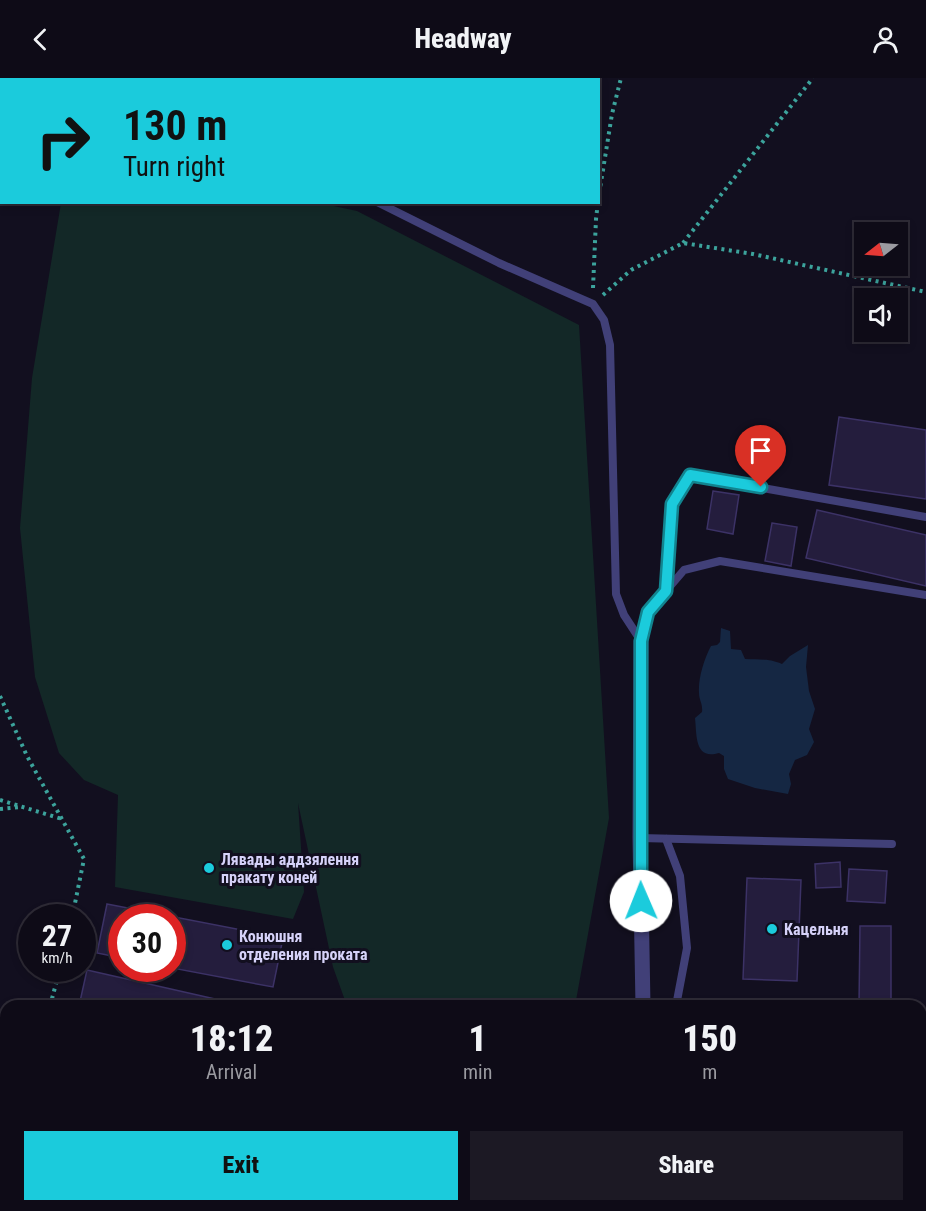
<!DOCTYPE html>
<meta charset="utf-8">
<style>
:root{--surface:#0e0b17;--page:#1c1924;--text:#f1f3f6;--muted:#9b9ba1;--line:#2e2b36;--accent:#1bcbdc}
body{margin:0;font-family:"Roboto Condensed",sans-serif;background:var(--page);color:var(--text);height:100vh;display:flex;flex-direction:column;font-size:22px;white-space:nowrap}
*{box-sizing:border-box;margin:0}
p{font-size:20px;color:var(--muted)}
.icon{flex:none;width:33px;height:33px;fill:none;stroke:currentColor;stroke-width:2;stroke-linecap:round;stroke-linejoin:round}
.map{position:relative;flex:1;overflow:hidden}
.panel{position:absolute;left:0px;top:922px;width:927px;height:212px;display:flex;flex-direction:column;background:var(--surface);border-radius:18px 18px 0 0;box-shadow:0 3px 9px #0003,0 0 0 2px var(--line)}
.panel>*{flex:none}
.top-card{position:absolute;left:0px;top:0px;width:600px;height:126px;box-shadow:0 3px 9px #0003,0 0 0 2px var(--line);background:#1bcbdc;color:#111;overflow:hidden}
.needle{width:39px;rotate:253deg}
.buttons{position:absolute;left:854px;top:144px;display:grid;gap:12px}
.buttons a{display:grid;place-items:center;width:54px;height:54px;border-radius:0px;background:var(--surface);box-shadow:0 3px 9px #0003,0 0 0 2px var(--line);font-size:30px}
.speed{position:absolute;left:18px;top:826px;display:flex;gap:12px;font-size:30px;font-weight:700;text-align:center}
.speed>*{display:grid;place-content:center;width:78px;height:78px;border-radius:50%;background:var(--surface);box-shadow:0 3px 9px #0003,0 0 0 2px var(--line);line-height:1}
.speed small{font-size:15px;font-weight:400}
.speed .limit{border:9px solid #d22;background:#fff;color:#111}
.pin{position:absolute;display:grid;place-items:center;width:51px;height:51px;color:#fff;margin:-62px -26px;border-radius:50% 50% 50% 0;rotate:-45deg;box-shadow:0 0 6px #0007}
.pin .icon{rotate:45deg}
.me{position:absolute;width:66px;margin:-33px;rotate:359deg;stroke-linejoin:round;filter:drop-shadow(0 0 4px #0008)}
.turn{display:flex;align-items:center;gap:21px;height:126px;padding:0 24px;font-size:27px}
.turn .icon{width:78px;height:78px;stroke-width:2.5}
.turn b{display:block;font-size:42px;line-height:51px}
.eta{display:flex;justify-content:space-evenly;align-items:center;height:102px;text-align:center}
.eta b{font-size:36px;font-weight:800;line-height:42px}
.button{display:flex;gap:12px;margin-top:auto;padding:12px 24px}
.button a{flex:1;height:69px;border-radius:0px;background:var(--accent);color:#111;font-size:24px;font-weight:800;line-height:69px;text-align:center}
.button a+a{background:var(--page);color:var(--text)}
header{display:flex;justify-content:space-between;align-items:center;height:78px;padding:0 24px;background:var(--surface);font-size:27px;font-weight:800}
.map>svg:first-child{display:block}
.green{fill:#132827}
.water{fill:#152743}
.building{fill:#241d3d;stroke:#3c3266;stroke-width:1.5}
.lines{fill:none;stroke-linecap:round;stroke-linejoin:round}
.path{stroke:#3ca39c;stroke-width:4;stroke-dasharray:3 4.5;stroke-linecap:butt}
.service{stroke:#414078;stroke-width:8}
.minor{stroke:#414078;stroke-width:15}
.route-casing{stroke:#12848f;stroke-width:15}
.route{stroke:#1bcbdc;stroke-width:10}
.poi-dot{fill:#1bcbdc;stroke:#120f1f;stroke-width:2}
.labels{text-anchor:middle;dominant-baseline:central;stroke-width:6;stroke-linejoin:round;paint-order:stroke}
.poi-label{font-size:16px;font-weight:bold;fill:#d6d2f9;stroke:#120f1f;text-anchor:start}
</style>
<header><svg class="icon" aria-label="back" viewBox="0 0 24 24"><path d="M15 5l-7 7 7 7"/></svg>Headway<svg class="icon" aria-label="person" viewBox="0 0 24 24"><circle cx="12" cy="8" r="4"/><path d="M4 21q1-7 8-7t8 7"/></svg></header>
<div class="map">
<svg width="926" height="1133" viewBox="0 0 926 1133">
<rect width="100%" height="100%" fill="#120f1f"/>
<g class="green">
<polygon points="315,124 357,133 579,247 609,740 575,928 347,928 333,889 298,725 304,814 293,841 115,809 118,717 84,702 59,675 35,599 20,450 32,300 61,125"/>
<polygon points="365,1128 425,1128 437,1133 364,1133"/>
</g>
<path class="water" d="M721,550L730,553L731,571L741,572L745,581C760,582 768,580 782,586L790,578L808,567L806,589L809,613L815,631L809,651L814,664L807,677L795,682L789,696L791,706L788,716L755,710L728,701L724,691V678L719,675C694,682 697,657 695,640L702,634C703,626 699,622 699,615C698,601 704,581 711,568L717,567L720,564Z"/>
<g class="building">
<polygon points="839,339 926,352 926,421 829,407"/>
<polygon points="713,413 739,417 733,456 707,451"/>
<polygon points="817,432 926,457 926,508 806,480"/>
<polygon points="772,445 797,449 791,488 765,483"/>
<polygon points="840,784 841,809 816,810 815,786"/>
<polygon points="849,791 887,793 885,825 847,823"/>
<polygon points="747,800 801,802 797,903 743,901"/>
<polygon points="107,826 283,860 273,909 172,890 172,840 122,840 122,880 97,875"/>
<polygon points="860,848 891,848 891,928 859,928"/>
<polygon points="87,892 246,928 79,928"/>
<rect x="311" y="1128" width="32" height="5"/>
<polygon points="505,1129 548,1133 504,1133"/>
<polygon points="804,1130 840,1132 840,1133 803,1133"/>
</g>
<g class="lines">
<g class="path">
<polyline points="598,123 612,36 621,0"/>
<polyline points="683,165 813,0"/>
<polyline points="593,210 596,141 598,124"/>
<polyline points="603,217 631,192 683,165 753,176 926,214"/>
<polyline points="0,618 27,678 84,781 72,840"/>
<polyline points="0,722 62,741"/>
<polyline points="0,731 20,729"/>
<polyline points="50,928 60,891"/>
</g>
<g class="service">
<polyline points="26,0 28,2"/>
<polyline points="377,124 499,185 593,226 604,242 610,267 616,516 624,537 641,563"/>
<polyline points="666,513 672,427 690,397 926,439"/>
<polyline points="641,563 648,534 684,492 720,483 926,517"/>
<polyline points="640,760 892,766"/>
<polyline points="666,761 680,798 687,870 676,928"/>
<polyline points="589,1133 589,1128"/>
</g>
<g class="minor">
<polyline points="641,563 640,760 643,928"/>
<polyline points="921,1115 926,1117"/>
<polyline points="379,1128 380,1133"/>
<polyline points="643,1133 643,1128"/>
</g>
</g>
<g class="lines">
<defs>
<polyline id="route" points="641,823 641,563 648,534 666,513 672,426 690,397 761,409"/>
</defs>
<use href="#route" class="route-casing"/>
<use href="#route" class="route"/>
</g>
<g class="poi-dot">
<circle cx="209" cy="790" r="6"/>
<circle cx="772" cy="851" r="6"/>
<circle cx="227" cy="867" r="6"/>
</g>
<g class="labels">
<g class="poi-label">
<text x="221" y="781">Лявады аддзялення<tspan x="221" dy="18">пракату коней</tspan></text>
<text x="784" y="851">Кацельня</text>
<text x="239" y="858">Конюшня<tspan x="239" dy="18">отделения проката</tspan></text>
</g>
</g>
</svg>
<div class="buttons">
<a><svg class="needle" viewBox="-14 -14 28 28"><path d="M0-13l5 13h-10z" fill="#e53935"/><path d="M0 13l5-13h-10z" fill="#9b9ba1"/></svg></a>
<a><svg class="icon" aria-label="sound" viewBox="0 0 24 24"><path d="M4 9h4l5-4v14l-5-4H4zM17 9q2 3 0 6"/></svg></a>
</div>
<div class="speed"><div>27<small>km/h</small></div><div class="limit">30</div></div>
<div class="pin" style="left:761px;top:409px;background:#d93025"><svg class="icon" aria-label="arrive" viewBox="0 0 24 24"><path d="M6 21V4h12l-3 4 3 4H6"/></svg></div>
<svg class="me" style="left:641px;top:823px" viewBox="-20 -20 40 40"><circle r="19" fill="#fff"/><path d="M0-13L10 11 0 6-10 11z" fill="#1bcbdc"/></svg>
<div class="top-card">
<div class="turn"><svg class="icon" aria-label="right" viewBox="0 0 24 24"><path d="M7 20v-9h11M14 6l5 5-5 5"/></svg><div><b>130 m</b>Turn right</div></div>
</div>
<section class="panel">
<div class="eta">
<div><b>18:12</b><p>Arrival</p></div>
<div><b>1</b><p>min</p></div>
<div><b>150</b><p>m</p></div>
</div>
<div class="button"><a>Exit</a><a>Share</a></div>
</section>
</div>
